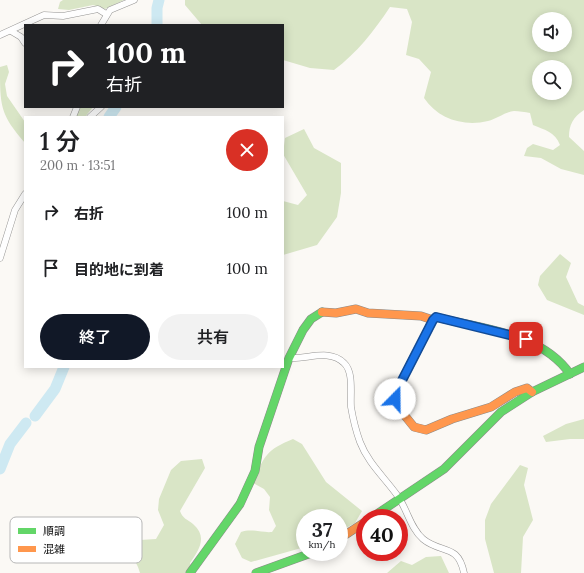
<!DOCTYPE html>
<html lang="ja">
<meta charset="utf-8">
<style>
:root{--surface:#fff;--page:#f2f2f2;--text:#202124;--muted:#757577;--accent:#111827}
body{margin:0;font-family:Lora,"Noto Sans JP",serif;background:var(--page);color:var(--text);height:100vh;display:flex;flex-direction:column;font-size:15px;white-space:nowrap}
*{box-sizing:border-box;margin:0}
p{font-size:13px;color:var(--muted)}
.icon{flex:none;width:22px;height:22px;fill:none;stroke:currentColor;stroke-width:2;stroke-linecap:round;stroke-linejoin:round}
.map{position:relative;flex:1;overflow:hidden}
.side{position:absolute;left:24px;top:116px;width:260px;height:252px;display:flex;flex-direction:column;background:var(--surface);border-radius:0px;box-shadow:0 2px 10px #0003}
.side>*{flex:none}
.hud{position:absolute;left:24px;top:24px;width:260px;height:84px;border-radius:0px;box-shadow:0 2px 10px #0003;background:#202124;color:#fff;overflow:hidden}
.controls{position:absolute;left:532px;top:12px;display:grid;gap:8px}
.controls a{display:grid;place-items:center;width:40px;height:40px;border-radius:50%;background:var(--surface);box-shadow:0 2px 10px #0003;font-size:20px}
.speed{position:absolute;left:296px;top:509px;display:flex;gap:8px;font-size:20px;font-weight:700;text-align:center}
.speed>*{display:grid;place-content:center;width:52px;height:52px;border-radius:50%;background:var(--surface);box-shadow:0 2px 10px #0003;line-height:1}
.speed small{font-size:10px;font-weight:400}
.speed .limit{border:6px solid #d22;background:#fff;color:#111}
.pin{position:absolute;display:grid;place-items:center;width:34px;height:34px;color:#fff;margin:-17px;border-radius:8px;box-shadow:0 2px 6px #0006}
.me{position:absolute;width:44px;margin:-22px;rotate:22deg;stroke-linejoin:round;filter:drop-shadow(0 0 3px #0008)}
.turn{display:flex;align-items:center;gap:14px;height:84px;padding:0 16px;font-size:18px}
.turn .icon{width:52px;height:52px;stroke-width:2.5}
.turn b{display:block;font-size:28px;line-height:34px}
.round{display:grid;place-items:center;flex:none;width:42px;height:42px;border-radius:21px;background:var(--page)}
.head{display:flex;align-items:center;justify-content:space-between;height:68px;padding:0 16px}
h1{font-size:24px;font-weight:600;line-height:30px}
.primary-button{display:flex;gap:8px;margin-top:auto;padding:8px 16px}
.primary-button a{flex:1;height:46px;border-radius:24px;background:var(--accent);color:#fff;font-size:16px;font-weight:600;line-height:46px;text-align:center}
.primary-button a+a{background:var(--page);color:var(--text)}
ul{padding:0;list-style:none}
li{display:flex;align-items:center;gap:12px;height:56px;padding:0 16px}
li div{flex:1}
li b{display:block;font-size:15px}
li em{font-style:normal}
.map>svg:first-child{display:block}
.forest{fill:#d9e5c6;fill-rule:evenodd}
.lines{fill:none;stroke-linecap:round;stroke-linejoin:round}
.river{stroke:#cee9f2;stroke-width:11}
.street-casing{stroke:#959493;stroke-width:7}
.fast-casing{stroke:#8c8b89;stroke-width:9}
.slow-casing{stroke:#8c8b89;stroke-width:9}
.street{stroke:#fefefe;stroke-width:6}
.fast{stroke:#63d668;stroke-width:8}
.slow{stroke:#ff974d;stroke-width:8}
.route-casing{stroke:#114b97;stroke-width:10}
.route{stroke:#1a73e8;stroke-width:7}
.key{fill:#fff;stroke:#b7b7b7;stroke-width:1}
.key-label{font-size:11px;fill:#0f0f0f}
</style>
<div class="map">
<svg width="584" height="573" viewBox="0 0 584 573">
<rect width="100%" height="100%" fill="#fbf9f5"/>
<g class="forest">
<polygon points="63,0 124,0 105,9 93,5 69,10 58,9 60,2"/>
<path d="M185,0H584V110C573,117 569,125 569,137L584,151V175L561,169L541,158L524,156L527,148L533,144L553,150L560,145C555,132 545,130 533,125L530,113C525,112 519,111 514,111C505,112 497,119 488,121C464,127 438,119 424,98L431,72L419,59L406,55L412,22L407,9L390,7C374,31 357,53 334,70L310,68L283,60V25H202L185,5ZM539,19H565V45H539ZM539,67H565V93H539Z"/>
<path d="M7,65L9,72L5,84L7,96L25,122V143C0,114 0,106 0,67Z"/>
<polygon points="80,107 93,107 85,117 76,117"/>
<polygon points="304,129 314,148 341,163 341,193 337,217 317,245 283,255 283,201 298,205 307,195 283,154 285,138"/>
<polygon points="560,254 571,263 566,277 578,303 584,306 584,315 547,300 538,285 540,276"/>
<polygon points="584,419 584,439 570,439 546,442 543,436 566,424"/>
<path d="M293,439L302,444L326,482L362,511L355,523L339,532V518H305V547L251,562L242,558L235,544L241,532C252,528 261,533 272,532L276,526L269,510L270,497L264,489L253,483C264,456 266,450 293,439Z"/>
<path d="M202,459L205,468L180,511C183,519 187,519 193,524C208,537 199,550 190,563L193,573H140C136,557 127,555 120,540L124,533L140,540L156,539L164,525L158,510L159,499L171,470L181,461Z"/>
<polygon points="520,465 528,468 524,485 533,520 523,537 521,573 494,573 485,539 485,520 491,504"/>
<polygon points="441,556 449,573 387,573 401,561 412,565 426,557"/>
</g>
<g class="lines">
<g class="river">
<polyline points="157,25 157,8 159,0"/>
<polyline points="109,117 116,107"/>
<polyline points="35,416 55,389 64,367"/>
<polyline points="0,469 10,444 26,423"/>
</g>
<defs>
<g id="street">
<polyline points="101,25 110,10 134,0"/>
<polyline points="11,31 21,37 25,43"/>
<polyline points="0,35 44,15 63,16 98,9 106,14"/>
<polyline points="73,117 77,107"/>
<polyline points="90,117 101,107"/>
<polyline points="0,258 15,210 25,194"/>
<path d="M289,358C306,360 329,348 344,363C354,372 350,394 351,407C353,419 356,431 360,442C368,463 384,477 397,495C407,508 410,528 423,539C441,554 458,543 464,573"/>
</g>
<g id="fast">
<path d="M444,319C488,330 542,334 570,374"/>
<polyline points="371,518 444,469 501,412 532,392 584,367"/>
<polyline points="190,573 240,504 255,471 259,447 289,358 303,330 311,319 322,312"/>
<polyline points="256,573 314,552"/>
</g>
<g id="slow">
<polyline points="322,312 336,313 356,309 368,313 421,316 433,320"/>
<polyline points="444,319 436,317 433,320 395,394 397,406 414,427 426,430 452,419 491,407 515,392 527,388 532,392"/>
<polyline points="339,539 365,522"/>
</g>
</defs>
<use href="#street" class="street-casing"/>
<use href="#fast" class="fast-casing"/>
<use href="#slow" class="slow-casing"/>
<use href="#street" class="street"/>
<use href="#fast" class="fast"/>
<use href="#slow" class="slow"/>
</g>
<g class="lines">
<defs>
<polyline id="route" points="395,399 395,394 433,320 436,317 526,339"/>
</defs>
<use href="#route" class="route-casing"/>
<use href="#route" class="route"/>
</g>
<rect x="10" y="517" width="132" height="46" rx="6" class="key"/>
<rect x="18" y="528" width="18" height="6" fill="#63d668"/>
<rect x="18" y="546" width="18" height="6" fill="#ff974d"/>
<g class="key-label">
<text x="43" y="535">順調</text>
<text x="43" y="553">混雑</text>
</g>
</svg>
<div class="controls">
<a><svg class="icon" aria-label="sound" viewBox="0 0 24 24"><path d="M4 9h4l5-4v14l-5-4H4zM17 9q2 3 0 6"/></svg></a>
<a><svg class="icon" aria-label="search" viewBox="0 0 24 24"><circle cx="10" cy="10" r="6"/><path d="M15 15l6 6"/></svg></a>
</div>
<div class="speed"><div>37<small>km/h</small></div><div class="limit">40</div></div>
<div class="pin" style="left:526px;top:339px;background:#d93025"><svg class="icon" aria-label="arrive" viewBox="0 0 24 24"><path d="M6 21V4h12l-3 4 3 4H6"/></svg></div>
<svg class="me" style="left:395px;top:399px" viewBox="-20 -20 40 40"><circle r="19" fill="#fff"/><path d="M0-13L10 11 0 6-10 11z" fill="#1a73e8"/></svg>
<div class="hud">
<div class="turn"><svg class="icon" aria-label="right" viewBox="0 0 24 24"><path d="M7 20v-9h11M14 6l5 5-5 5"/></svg><div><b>100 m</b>右折</div></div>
</div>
<section class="side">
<div class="head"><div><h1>1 分</h1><p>200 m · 13:51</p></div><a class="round" style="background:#d93025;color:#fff"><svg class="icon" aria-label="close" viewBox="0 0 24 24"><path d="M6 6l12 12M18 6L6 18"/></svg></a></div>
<ul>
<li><svg class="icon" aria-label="right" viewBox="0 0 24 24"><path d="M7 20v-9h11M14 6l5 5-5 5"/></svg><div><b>右折</b></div><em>100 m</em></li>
<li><svg class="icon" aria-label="arrive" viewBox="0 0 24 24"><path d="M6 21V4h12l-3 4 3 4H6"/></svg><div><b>目的地に到着</b></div><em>100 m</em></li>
</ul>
<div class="primary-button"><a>終了</a><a>共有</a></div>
</section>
</div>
